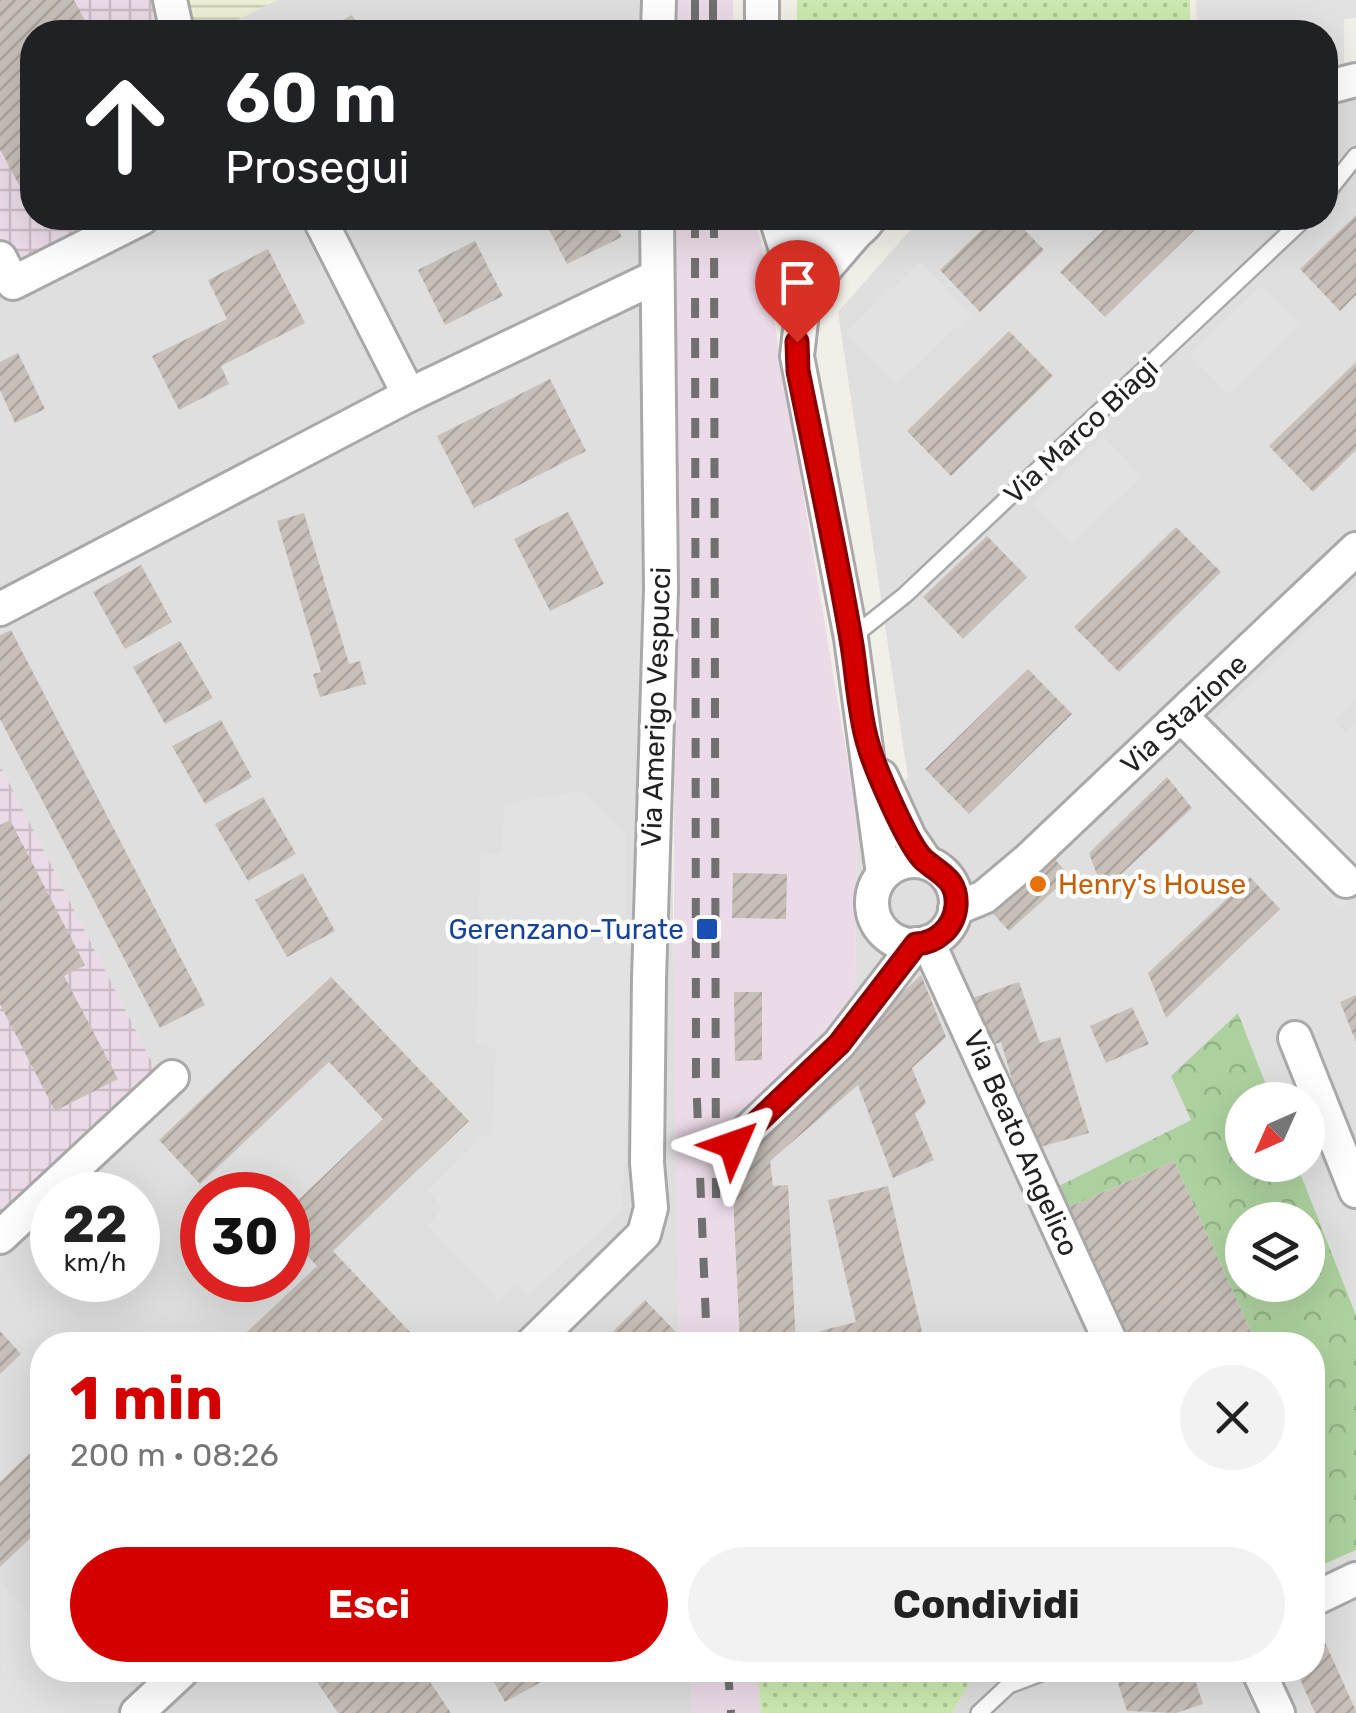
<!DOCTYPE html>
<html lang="it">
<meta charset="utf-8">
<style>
:root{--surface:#fff;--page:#f2f2f2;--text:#222;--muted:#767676;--accent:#d40000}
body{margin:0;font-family:Rubik,sans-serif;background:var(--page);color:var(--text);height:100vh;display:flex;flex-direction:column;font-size:38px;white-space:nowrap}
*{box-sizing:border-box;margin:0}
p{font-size:32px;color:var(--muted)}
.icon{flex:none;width:55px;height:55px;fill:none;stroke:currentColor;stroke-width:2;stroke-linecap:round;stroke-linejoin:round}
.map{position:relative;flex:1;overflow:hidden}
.sheet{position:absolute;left:30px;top:1332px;width:1295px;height:350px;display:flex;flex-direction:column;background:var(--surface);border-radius:40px;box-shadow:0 10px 40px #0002}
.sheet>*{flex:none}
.banner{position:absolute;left:20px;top:20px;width:1318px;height:210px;border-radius:40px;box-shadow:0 10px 40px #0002;background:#202124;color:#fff;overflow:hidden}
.needle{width:65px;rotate:225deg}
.tools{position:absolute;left:1225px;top:1082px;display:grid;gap:20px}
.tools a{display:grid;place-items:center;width:100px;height:100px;border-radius:50%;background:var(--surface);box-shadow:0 10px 40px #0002;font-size:50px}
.speed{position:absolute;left:30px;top:1172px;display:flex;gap:20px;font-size:50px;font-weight:700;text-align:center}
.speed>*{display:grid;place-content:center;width:130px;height:130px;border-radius:50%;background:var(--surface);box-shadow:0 10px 40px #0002;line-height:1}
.speed small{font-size:25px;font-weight:400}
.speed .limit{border:15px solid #d22;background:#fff;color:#111}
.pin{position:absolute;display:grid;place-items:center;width:85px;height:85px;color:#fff;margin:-102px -42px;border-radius:50% 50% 50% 0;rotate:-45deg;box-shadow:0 0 10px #0007}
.pin .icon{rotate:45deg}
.me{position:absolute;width:110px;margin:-55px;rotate:47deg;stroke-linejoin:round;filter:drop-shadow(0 0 8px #0008)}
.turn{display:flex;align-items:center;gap:35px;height:210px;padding:0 40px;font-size:45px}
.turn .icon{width:130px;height:130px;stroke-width:2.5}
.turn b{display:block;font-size:70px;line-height:85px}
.round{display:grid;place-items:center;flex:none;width:105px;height:105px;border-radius:52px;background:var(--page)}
.head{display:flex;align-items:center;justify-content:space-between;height:170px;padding:0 40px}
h1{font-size:60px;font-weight:700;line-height:75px;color:var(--accent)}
.cta{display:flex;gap:20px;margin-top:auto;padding:20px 40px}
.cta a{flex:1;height:115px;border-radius:60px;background:var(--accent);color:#fff;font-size:40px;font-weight:700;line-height:115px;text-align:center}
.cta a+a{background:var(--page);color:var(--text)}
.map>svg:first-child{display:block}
.residential{fill:#e0dfdf;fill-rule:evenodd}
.industrial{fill:url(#industrial-grid)}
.railway{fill:#ebdbe8}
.farmland{fill:url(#farmland-rules)}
.grass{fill:url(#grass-dots)}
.forest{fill:url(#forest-crowns);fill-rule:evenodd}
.parking{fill:#e2e2e2}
.building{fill:url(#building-hatch)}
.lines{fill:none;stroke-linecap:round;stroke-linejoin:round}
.service-casing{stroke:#a9a9a9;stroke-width:20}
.minor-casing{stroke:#a9a9a9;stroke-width:38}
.service{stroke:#fff;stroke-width:15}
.minor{stroke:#fff;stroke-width:32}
.rail{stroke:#707070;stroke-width:8;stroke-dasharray:20 20;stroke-linecap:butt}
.route-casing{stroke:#8a0000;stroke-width:25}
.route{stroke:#d40000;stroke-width:18}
.food-dot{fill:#e8710a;stroke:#fff;stroke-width:4}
.transit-dot{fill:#1a4fb4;stroke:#fff;stroke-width:4}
.labels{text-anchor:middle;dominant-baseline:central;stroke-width:9;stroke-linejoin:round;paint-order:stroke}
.street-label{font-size:28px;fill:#222;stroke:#fff}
.food-label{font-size:28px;fill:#c56008;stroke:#fff;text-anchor:start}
.transit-label{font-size:28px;fill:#164399;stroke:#fff;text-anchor:end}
</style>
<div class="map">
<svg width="1356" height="1713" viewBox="0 0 1356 1713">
<defs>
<pattern id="industrial-grid" width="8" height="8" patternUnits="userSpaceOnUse" patternTransform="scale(2.5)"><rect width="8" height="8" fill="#ebdbe8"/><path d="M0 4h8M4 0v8" fill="none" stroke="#c9bcc7"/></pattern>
<pattern id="farmland-rules" width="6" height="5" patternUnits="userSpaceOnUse" patternTransform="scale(2.5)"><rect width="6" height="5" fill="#eef0d5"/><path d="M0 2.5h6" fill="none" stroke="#ccceb7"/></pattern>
<pattern id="grass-dots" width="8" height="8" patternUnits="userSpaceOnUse" patternTransform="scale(2.5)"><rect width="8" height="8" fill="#cdebb0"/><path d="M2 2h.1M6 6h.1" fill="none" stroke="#b0c997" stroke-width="1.8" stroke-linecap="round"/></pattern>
<pattern id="forest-crowns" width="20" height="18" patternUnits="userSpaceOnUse" patternTransform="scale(2.5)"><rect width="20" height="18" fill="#add19e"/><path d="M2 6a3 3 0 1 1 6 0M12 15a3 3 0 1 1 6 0" fill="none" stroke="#95b388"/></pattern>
<pattern id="building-hatch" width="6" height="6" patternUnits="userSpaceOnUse" patternTransform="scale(2.5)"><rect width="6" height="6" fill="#c7bfb8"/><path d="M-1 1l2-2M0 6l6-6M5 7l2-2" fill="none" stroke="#aba49e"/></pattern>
</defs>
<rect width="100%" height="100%" fill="#f2efe9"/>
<g class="residential">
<polygon points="277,0 672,0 672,32 213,32"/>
<polygon points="1356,68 1356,1315 1297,1165 1308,1165 1308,1100 1272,1100 1238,1014 1191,1120 1050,1191 1105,1345 740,1345 730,1126 855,998 857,817 908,778 838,312 921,218 1325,218 1325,76"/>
<path d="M160,218H673L671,786L680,1345H42V1670H690L692,1713H0V1227L160,1078L0,765V278L9,293ZM52,1195H138V1280H52ZM202,1195H288V1280H202Z"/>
<polygon points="1356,1550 1356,1713 952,1713 976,1670 1312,1670 1313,1569"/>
</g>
<g class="industrial">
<polygon points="0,0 164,0 180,32 32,32 32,218 160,218 8,293 0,278"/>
<polygon points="0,765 160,1078 0,1227"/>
</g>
<g class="railway">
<rect x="675" y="0" width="58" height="32"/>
<polygon points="674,218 752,218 761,241 857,817 855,998 730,1126 740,1345 680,1345 674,1098"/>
<polygon points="690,1670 758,1670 761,1713 692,1713"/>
</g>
<polygon class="farmland" points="178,0 277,0 213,32 184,32"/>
<g class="grass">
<rect x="797" y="0" width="393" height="32"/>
<polygon points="758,1670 976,1670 952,1713 761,1713"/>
</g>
<path class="forest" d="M1238,1013L1272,1100H1242V1165H1297L1356,1315V1550L1313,1569L1312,1345H1257L1174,1161L1058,1212L1049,1191L1191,1120L1171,1076ZM1242,1220H1308V1285H1242Z"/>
<g class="parking">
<polygon points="1196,0 1356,0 1356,18 1344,19 1344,68 1325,68 1325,32 1197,32"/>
<polygon points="920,261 971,314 896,385 846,332"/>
<polygon points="1262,286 1300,326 1228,394 1190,354"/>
<polygon points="1103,435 1142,477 1071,545 1031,503"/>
<polygon points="1356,583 1356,699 1333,720 1344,732 1356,722 1356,895 1341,909 1184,747"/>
<polygon points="581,791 625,833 625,929 637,929 622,1211 528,1296 515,1284 498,1300 428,1225 443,1208 428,1191 492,1128 496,1050 476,1042 480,855 501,854 505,803"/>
<polygon points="2,1583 31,1615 42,1601 42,1670 117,1670 137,1690 113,1713 0,1713"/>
</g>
<g class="building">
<polygon points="0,0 74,0 91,32 32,32 32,199 28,202 0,149"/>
<polygon points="352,15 362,32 320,32"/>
<polygon points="1356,215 1356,295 1340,311 1300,269"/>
<polygon points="543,218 612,218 622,237 567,264"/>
<polygon points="994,218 1013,218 1044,250 980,312 940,270"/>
<polygon points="1116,218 1207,218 1105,317 1060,272"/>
<polygon points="475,241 503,296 445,325 418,270"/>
<polygon points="268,249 305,323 221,366 229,384 179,410 152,356 227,319 208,280"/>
<polygon points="1009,331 1053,376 951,476 907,431"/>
<polygon points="18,353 45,409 15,423 0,390 0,362"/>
<polygon points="1356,362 1356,450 1313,492 1269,446"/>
<polygon points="550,379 586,451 474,508 437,436"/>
<polygon points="568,512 604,584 550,611 514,539"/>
<polygon points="304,513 349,664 360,661 366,684 320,697 313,674 321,672 277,521"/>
<polygon points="1176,527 1221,572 1119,672 1074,627"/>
<polygon points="987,536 1027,577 963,639 923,597"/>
<polygon points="141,565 172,622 125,649 93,592"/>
<polygon points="11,630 205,1005 160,1028 0,719 0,635"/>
<polygon points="180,641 213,698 165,724 133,667"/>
<polygon points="1028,669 1072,714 969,814 925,769"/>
<polygon points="221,720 252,777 205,804 172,746"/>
<polygon points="1167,777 1192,808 1103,891 1089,853"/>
<polygon points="263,797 296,854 248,881 215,824"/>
<polygon points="10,820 85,965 64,976 118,1079 55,1111 0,1004 0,825"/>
<polygon points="1049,853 1070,876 1009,931 988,908"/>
<polygon points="303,873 335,931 287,957 255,900"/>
<polygon points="733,873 787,874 786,919 732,918"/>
<polygon points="1250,877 1280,909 1166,1018 1148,973"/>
<polygon points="921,975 946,1037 912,1068 926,1103 915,1114 934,1160 893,1178 858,1085 770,1161 773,1186 788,1185 796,1345 740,1345 731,1153"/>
<polygon points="331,977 469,1121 333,1251 410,1332 397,1345 343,1345 333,1335 323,1345 233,1345 317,1266 288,1235 288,1210 383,1119 329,1062 200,1184 159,1140"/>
<polygon points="1019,982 1040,1043 1060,1037 1089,1133 1033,1149 1001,1042 984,1048 967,1000"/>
<polygon points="734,992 762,992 762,1060 735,1061"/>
<polygon points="1356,995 1356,1042 1340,1002"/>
<polygon points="1132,1007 1149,1044 1106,1063 1090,1026"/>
<polygon points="1174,1161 1257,1345 1119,1345 1058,1212"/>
<polygon points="888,1186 925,1345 824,1345 820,1331 856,1322 828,1200"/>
<polygon points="645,1300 677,1333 665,1345 599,1345"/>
<polygon points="0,1331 21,1354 0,1374"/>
<polygon points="42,1442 42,1527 0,1567 0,1482"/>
<polygon points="1312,1613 1356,1711 1356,1713 1315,1713 1296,1670 1312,1670"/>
<polygon points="309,1670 422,1670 451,1713 338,1713"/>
<polygon points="487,1670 563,1670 505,1702"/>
<polygon points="1136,1670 1192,1670 1203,1704 1176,1713 1127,1711 1116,1677"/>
</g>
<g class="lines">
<defs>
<g id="service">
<polyline points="1325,195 1356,156"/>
<polyline points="851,638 905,595 1305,218"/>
<polyline points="979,1713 1009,1685 1049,1670"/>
</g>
<g id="minor">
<polyline points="170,0 177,32"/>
<polyline points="762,0 762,32"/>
<polyline points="658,32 659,0"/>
<polyline points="1325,88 1356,80"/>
<polyline points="319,218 409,395"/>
<polyline points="776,218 803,304"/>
<path d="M777,218C802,251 846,252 870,218"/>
<polyline points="854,235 823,271 803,304 797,356 851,638 883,874"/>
<polyline points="0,258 13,283 142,218"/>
<polyline points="0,609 409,395 656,277"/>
<polyline points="1182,717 1346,881"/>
<polyline points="881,776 909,837 926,862"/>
<circle cx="914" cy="903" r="42"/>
<polyline points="955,909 984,897 1028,860 1356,549"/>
<polyline points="928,942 1112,1345"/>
<polyline points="1295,1038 1356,1191"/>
<polyline points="733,1145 839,1044 916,944"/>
<polyline points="0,1237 172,1077"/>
<polyline points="531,1345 644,1234 651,1208 647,1163 649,979 661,589 657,218"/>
<polyline points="1312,1600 1356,1579"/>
<polyline points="1258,1670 1278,1713"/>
<polyline points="137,1713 183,1670"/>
</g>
</defs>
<use href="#service" class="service-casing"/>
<use href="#minor" class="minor-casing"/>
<use href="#service" class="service"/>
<use href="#minor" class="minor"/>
<g class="rail">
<polyline points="695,0 695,32"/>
<polyline points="713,0 713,32"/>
<polyline points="695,218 696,1077 707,1345"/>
<polyline points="714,218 716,1212"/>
<polyline points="728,1670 731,1713"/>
</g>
</g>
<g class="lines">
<defs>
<path id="route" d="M733,1145L839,1044L916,944C936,943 954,928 956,906C958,879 940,874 924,860C908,846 874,766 868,744C858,711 857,673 851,639C836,550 816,460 798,371L797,342"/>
</defs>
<use href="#route" class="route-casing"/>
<use href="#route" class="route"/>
</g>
<circle class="food-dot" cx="1038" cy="884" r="10"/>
<rect class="transit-dot" x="695" y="917" width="24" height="24" rx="5"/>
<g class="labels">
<g class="street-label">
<text transform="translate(1081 431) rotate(-43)">Via Marco Biagi</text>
<text transform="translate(656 707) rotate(-88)">Via Amerigo Vespucci</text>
<text transform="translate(1184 714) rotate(-43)">Via Stazione</text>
<text transform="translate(1021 1143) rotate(66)">Via Beato Angelico</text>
</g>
<g class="food-label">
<text x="1058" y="884">Henry's House</text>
</g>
<g class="transit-label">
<text x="684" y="929">Gerenzano-Turate</text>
</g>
</g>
</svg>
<div class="tools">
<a><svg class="needle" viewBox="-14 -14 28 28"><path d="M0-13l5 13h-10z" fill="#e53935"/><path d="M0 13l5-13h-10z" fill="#767676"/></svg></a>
<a><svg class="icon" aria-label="layers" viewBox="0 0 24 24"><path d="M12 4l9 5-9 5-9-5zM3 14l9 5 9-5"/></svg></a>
</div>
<div class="speed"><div>22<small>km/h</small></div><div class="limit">30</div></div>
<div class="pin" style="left:797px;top:342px;background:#d93025"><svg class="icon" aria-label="arrive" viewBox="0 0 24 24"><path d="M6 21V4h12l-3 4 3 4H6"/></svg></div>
<svg class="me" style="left:733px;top:1145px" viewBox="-20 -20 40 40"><path d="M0-17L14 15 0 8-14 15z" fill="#d40000" stroke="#fff" stroke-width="4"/></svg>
<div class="banner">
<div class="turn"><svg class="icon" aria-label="ahead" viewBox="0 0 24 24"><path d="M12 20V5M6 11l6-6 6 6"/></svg><div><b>60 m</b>Prosegui</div></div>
</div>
<section class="sheet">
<div class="head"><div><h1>1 min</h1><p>200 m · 08:26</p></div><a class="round"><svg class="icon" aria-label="close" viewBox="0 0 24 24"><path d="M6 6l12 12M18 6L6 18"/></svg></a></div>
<div class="cta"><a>Esci</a><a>Condividi</a></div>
</section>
</div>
